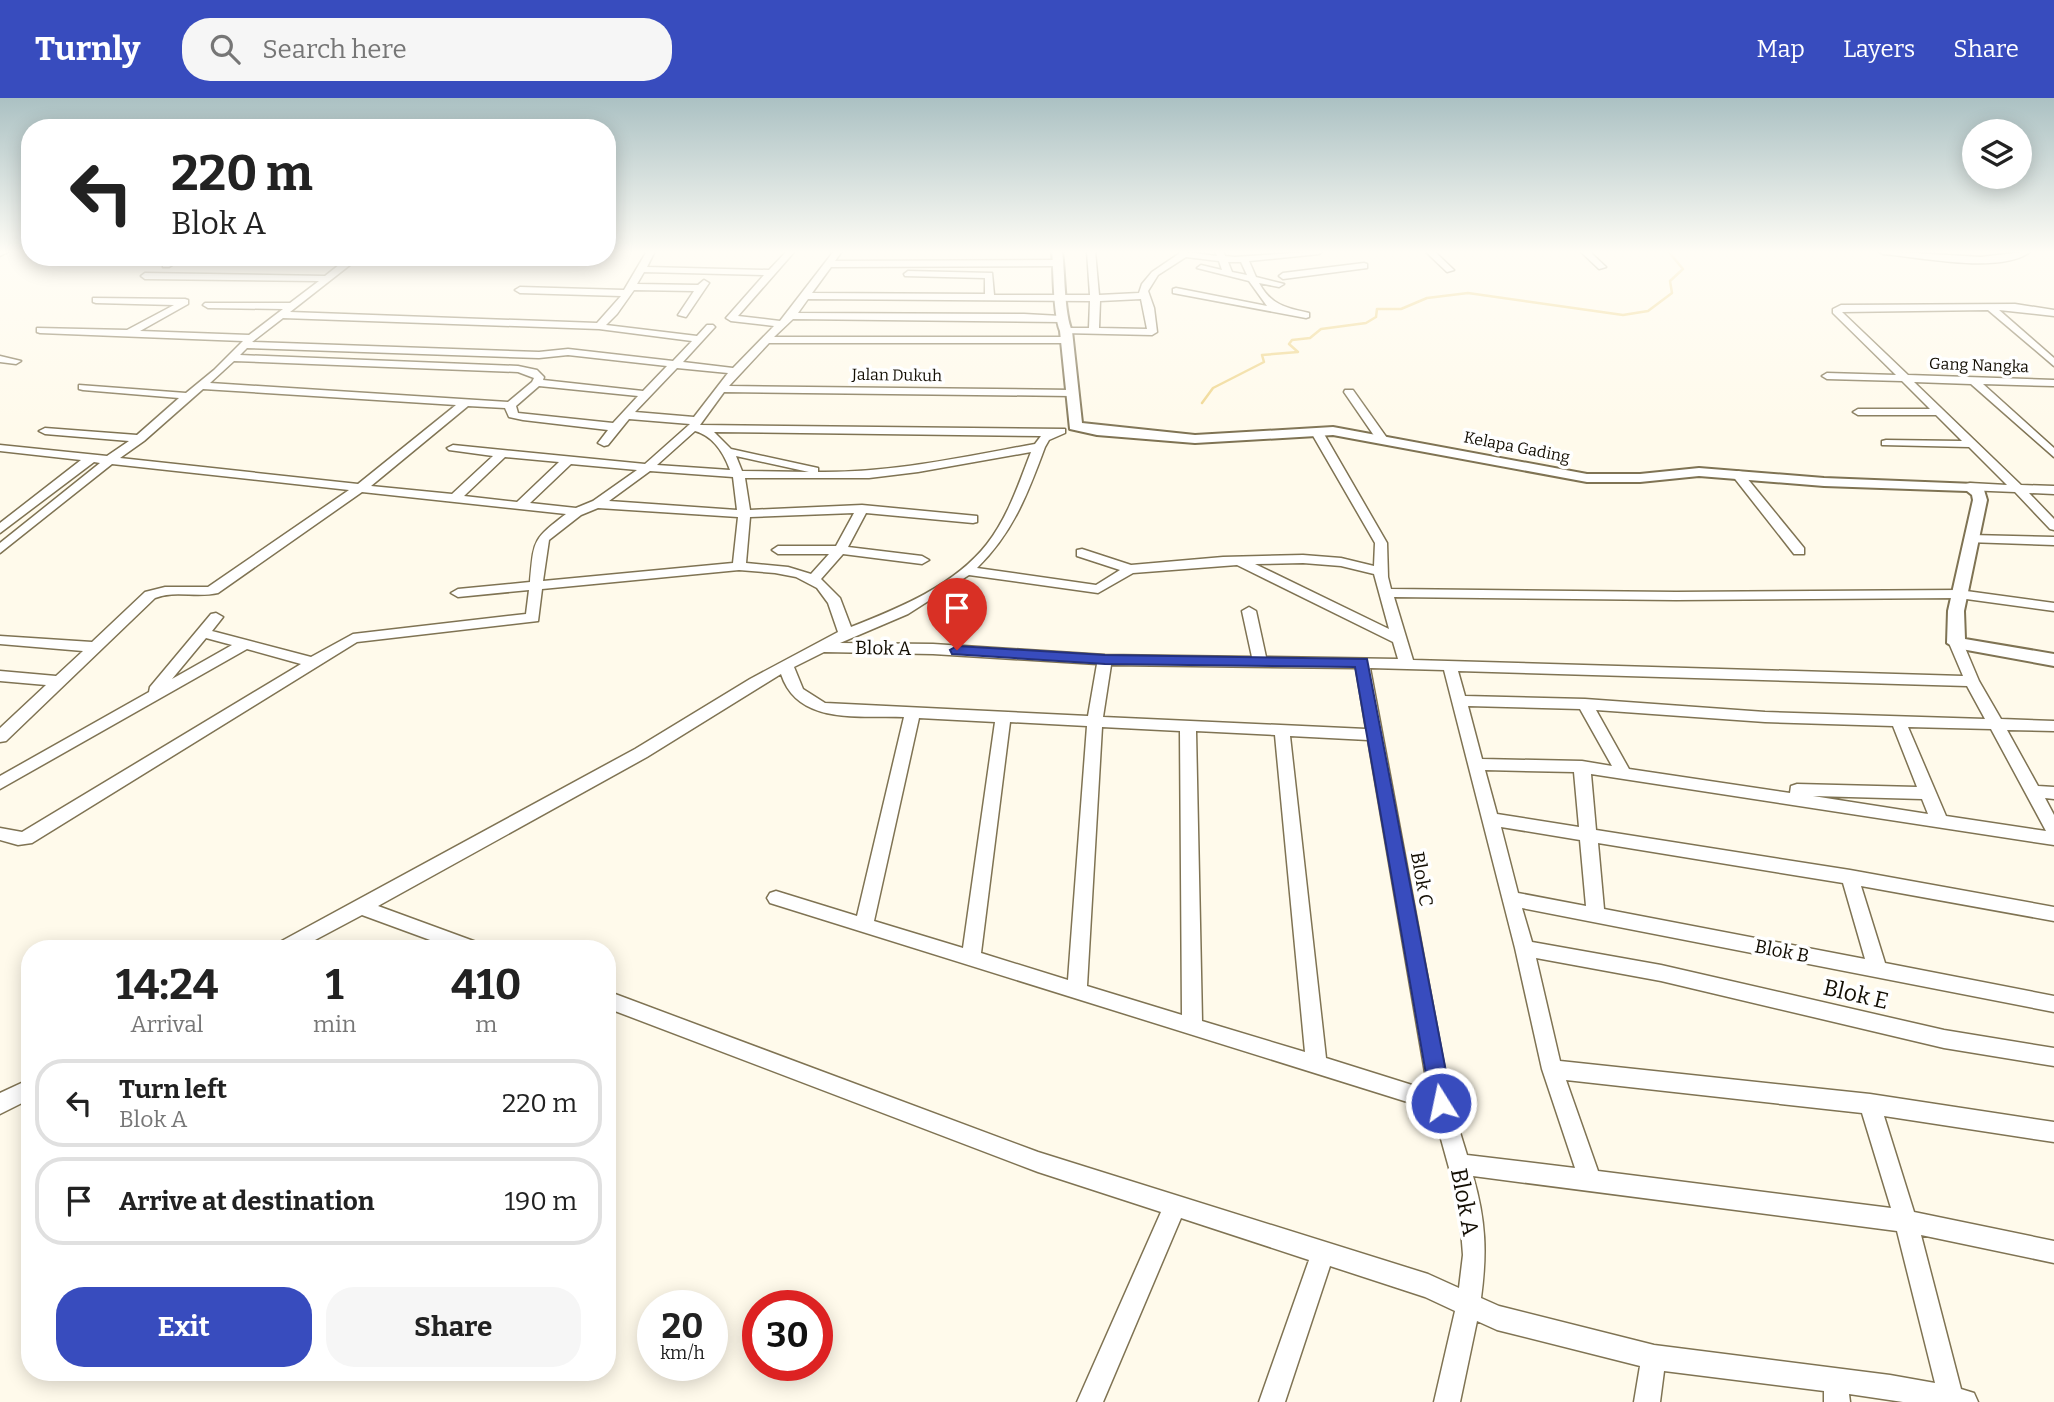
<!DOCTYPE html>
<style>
:root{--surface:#fff;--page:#f6f6f6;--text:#222;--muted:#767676;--line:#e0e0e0;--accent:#384cbe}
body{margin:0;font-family:Bitter,serif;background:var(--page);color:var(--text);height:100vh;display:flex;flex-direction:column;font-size:26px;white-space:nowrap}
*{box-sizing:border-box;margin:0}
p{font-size:23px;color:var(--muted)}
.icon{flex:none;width:38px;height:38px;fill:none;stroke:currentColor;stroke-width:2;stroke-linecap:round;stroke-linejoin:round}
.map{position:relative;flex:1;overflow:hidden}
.side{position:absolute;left:21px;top:842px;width:595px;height:441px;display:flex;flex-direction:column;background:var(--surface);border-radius:28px;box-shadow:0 4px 18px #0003}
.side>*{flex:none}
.hud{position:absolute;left:21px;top:21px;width:595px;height:147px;border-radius:28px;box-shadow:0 4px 18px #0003;background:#fff;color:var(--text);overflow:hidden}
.buttons{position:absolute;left:1962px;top:21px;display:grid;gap:14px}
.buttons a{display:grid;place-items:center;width:70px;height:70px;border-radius:50%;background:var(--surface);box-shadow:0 4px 18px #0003;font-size:35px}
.speed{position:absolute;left:637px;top:1192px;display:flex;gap:14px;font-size:35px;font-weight:700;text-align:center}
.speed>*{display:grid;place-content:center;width:91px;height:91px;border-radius:50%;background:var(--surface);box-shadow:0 4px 18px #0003;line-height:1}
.speed small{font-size:18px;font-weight:400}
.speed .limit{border:10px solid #d22;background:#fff;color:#111}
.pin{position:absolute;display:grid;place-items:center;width:60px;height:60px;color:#fff;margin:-72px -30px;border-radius:50% 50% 50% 0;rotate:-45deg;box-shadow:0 0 7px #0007}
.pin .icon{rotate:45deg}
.me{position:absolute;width:77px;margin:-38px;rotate:350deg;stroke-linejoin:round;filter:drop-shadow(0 0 5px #0008)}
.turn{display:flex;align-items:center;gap:24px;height:147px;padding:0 35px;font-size:32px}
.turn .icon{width:91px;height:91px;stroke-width:2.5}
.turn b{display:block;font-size:49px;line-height:60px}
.eta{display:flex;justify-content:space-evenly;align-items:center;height:119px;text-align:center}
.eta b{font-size:42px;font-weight:700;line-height:49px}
.cta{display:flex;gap:14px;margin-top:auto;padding:14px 35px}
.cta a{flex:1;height:80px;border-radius:28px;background:var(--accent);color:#fff;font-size:28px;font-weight:700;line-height:80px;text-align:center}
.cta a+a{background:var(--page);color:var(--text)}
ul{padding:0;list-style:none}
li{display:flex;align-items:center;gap:21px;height:88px;margin:0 14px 10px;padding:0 21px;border:4px solid var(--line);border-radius:28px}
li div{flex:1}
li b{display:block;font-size:26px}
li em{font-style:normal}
header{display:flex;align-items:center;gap:42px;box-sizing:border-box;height:98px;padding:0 35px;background:var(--accent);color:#fff}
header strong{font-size:33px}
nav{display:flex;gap:38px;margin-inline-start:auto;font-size:24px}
.search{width:490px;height:63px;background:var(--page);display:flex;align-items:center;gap:18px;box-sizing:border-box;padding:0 24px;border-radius:28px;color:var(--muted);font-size:26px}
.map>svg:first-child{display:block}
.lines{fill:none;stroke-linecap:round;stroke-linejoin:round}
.stream{stroke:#efd58b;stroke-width:2.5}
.minor-casing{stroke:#7f7353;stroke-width:3}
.tertiary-casing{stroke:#7f7353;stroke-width:4}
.minor{fill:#fff;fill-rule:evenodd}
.tertiary{fill:#fff;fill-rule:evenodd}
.route{fill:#384cbe;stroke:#24317c;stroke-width:2}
.labels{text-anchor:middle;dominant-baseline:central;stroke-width:7;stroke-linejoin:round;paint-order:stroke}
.far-street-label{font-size:16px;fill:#130e03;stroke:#fff}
.street-label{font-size:19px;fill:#130e03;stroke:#fff}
.near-street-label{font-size:23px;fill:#130e03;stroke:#fff}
</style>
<header>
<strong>Turnly</strong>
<div class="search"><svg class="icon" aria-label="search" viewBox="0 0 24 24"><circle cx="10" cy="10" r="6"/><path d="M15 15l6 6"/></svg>Search here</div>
<nav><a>Map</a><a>Layers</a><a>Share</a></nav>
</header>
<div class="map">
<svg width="2054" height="1304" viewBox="0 0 2054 1304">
<rect width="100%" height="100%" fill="#fffaeb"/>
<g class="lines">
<polyline class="stream" points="1202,305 1213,290 1264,264 1262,257 1298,254 1289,246 1292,242 1310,240 1321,231 1366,225 1376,219 1377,211 1401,211 1427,200 1468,195 1623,217 1648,213 1672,195 1670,183 1683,171 1668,153"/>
<defs>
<g id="minor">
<polygon points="0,153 9,153 0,158"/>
<path d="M647,153H655L647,169L769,172L787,153H795L738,218L780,223L834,153H842L835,163L1057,162L1061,165L1057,168L831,169L812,195L985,196V180L905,178L904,176L908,173L992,175L994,197H1090L1087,153H1095L1099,197L1139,195L1142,186L1152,174L1180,155L1179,153L1217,158L1215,153H1223L1225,158L1235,159L1323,153L1319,156L1249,163L1256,179L1284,186L1279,189L1259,185C1271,207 1286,210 1309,215V219L1306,220L1173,195V191L1176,190L1267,208L1249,183L1197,170L1201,167L1222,172L1219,163L1186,159L1158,177L1148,193L1154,210L1157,234L1152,237L1063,235V231L1066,230H1089L1090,203L808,201L798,215L1024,216L1061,218L1066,221L1061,224L793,221L774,239H1066L1071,242L1066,245H769L729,288L1072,292L1077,295L1072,298L724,294L700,327L1065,331V335L1049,342L1045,349C1028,395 1013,435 977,470L1096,487L1120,472L1077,458V452L1082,451L1131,467L1223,459L1303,457L1341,460L1374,468L1375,445L1312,336L1318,333L1324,336L1387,445L1388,479L1391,491L1676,494L1959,492L2054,505V513L1959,500L1676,502L1394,499L1413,562L1963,578L1949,545L1956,541L1963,545L1979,583L2001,621L2054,623V633L2007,632L2038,688L2054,689V701L2045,700L2054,717V747L1591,676L1596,732L1850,772L2054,809V823L1861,788L1885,865L2054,898V914L1522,810L1532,844L1661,867L1944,932L2054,950V968L1944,950L1661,883L1536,860L1560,963L1870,996L2054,1024V1044L1884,1018L1914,1114L2054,1143V1165L1921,1137L1961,1291L1974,1295L1978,1304H1903L1849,1296L1850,1304H1824V1293L1664,1273L1660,1304H1634L1640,1268L1497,1232L1477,1223L1460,1304H1434L1455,1213L1425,1199L1330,1168L1285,1304H1259L1309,1162L1181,1120L1103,1304H1077L1161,1114L1038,1074L607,910V893L1038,1054L1428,1176L1459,1190L1463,1157L1459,1106L1433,1012L770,805L767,800L770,795L776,793L857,818L904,619C860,617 798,628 781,576L647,659L378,808L479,845L481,850H452L362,817L300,850H276L278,845L635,651L750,581L838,534L828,505L817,490L796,479L775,475L739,472L542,491L538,523L357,544L32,745L18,747L0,742V730L22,734L301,566L247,551L0,691V678L149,594L150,589L211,516L216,515L223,519L212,533L311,559L353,536L526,516L529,492L458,499L451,495L458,491L530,484C534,442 532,442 566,416L362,394L218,495C197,500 174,492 155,500L6,643L0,644V630L46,587L0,583V573L56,578L83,553L0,546V538L92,544L145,494L165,489H208L349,392L112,366L0,455V445L100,365L94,364L0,435V425L81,362L0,353V347L107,358L129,343L45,336L39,333L45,330L137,337L179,300L83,292L79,291V287L186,295L214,272L243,243L40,235L37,234V230L127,232L174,207L96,205L93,204V200L185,201L188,202V206L140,233L249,237L283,211L208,210L203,207L205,205H290L319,183L145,181L141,178L145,175L325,178L349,159H393L355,163L290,214L597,225L621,198L520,195L515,192L520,189L624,192ZM1228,164H1241L1247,177L1232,174ZM644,174L764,177L726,220L731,223L774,228L733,270L683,264L715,229L713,227H707L697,238L606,227L617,216L634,192L694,193L678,217L686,219L709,185L704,182L698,187L637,186ZM1141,201L1147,231L1099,230L1100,203ZM283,220L599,231L692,243L673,263L568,251L539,254L252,244ZM247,250L539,260L568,257L667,268L643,293L543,282L544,279L537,272L518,268L240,257ZM234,263L518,274L534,280L532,284L508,304L210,285ZM677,270L728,275L694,319L635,314ZM539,288L638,298L613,325L518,315L516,308ZM203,291L456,307L358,386L120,360L144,343ZM468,308L505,310L509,319L523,322L608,332L598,345L604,348L608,347L629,321L690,326L645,366L453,347L447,350L449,352L493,358L452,396L371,388ZM695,333C713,338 724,355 730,372L657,367ZM714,334L1041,338L1035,346C963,359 892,375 818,374V370L731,351ZM1031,354C1019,385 1008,419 987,446C954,488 899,510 851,529L840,500L821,481L843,456L922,466L929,462L922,458L848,449L866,415L973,425L977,424V418L862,407L750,412L745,380H869L918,374ZM736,358L809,374L742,373ZM505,359L559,364L517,404L464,398ZM571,366L637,372L593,403L576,410L530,405ZM650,373L733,379L737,412L609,403ZM598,410L738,419L733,465L543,483L549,442L581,417ZM854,415L836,448H778L772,452L778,456H829L811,476L788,469L746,465L750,419ZM1303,465L1341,468L1374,476L1389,531L1255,466ZM1237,467L1393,544L1398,561L1266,559L1256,513L1249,509L1242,513L1252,559L1105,557L933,546L840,545L908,516L969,477L1098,495L1133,475ZM206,540L232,547L172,581ZM824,554L933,556L1097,566L1088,618L825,605L803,591L794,569ZM1111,567L1356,570L1366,631L1103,619ZM1370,570L1444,572L1515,850L1542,971L1575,1070L1467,1057L1451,1005ZM1458,573L1967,588L1985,621L1765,614L1585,601L1465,598ZM1468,608L1580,611L1612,668L1582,663L1482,661ZM1596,612L1765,624L1893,628L1917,689L1797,686L1791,688L1790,695L1629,671ZM919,620L995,624L963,850L874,823ZM1010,624L1087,628L1068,882L981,855ZM1102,629L1180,633L1182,917L1087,888ZM1908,629L1991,631L2046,733L1946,718ZM1196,633L1275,637L1305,954L1202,923ZM1290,638L1368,642L1428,992L1326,960ZM1485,672L1574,674L1579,729L1497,716ZM1813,698L1922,701L1928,716ZM1501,729L1580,742L1586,808L1518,795ZM1598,745L1843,785L1865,861L1604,811ZM1566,982L1862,1015L1891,1110L1598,1073ZM1473,1078L1897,1133L1935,1285L1890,1277L1654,1247L1499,1208L1481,1200C1487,1155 1486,1123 1473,1078Z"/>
<polygon points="1425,153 1434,153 1454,172 1447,174"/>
<polygon points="1580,153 1589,153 1606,169 1599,171"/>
<path d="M1879,153L1981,159L2031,153C2002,177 1920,159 1883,156Z"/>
<polygon points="174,159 185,159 169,169 163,169 163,165"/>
<polygon points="1364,165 1367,166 1367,170 1283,181 1279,178 1283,175"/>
<polygon points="2015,206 2054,212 2054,218 1999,212 2054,260 2054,268 1988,212 1842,214 1908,277 2054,282 2054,288 1983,286 2054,350 2054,359 1971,286 1914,284 2021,387 2054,388 2054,396 2029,395 2054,421 2054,432 2050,431 2015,394 1966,392 1966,386 1970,385 2007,387 1969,349 1882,347 1882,343 1886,342 1962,343 1936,317 1858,317 1853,314 1858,311 1930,311 1902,283 1827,281 1822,278 1827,275 1896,277 1833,215 1833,211 1841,207"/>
<polygon points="0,258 21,263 16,266 0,264"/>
<polygon points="1345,292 1353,292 1387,340 1385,342 1377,342 1344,294"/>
<polygon points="1738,373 1742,374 1804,450 1804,456 1794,456 1732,377"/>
<polygon points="1971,437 2054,439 2054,447 1967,444 1965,441"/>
<polygon points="30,981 30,1001 0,1016 0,995"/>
</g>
<path id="tertiary" d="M1052,153H1062C1065,175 1064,215 1072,233L1082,325L1195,337L1333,329L1587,376H1640L1699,370L1824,380L1975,386L1984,392L1987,402L1964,513L1965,541L2054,556V568L1956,550L1947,545L1948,513L1973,402L1972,397L1967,393L1824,388L1699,378L1640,384H1587L1333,337L1195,345L1097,337L1070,331L1060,233C1053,215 1054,175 1052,153Z"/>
</defs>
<use href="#minor" class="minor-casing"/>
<use href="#tertiary" class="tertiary-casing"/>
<use href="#minor" class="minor"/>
<use href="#tertiary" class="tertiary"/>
</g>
<linearGradient id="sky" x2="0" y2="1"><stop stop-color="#abc1c3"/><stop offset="0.46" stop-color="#fffdf6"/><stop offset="1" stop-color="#fffdf6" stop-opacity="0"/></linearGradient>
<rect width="2054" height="335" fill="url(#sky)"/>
<polygon class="route" points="957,548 1105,557 1367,561 1452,1005 1449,1012 1441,1015 1434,1012 1431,1005 1355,569 1105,566 952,556 950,552"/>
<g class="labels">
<g class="far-street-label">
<text transform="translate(1979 267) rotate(2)">Gang Nangka</text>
<text transform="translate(897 277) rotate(1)">Jalan Dukuh</text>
<text transform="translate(1517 349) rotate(11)">Kelapa Gading</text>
</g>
<g class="street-label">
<text transform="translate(883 550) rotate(1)">Blok A</text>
<text transform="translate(1422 781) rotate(80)">Blok C</text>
<text transform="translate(1782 853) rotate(11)">Blok B</text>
</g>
<g class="near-street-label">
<text transform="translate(1856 896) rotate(13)">Blok E</text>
<text transform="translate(1465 1104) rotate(79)">Blok A</text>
</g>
</g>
</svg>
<div class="buttons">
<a><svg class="icon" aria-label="layers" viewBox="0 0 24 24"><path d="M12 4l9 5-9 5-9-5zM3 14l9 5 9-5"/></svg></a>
</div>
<div class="speed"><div>20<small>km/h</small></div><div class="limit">30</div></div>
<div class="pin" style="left:957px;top:552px;background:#d93025"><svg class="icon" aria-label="arrive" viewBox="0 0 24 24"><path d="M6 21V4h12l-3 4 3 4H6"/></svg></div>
<svg class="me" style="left:1441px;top:1005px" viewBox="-20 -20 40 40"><circle r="17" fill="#384cbe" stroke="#fff" stroke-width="3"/><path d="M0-11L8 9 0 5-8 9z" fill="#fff"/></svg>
<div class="hud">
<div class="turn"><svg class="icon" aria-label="left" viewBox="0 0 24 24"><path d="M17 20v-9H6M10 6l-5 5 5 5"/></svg><div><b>220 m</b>Blok A</div></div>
</div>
<section class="side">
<div class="eta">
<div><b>14:24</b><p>Arrival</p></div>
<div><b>1</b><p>min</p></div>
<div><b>410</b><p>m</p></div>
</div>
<ul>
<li><svg class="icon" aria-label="left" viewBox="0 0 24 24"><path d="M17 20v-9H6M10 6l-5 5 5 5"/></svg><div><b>Turn left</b><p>Blok A</p></div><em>220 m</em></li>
<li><svg class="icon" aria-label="arrive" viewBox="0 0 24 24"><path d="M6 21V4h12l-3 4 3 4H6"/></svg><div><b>Arrive at destination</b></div><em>190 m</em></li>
</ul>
<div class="cta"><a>Exit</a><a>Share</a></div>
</section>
</div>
